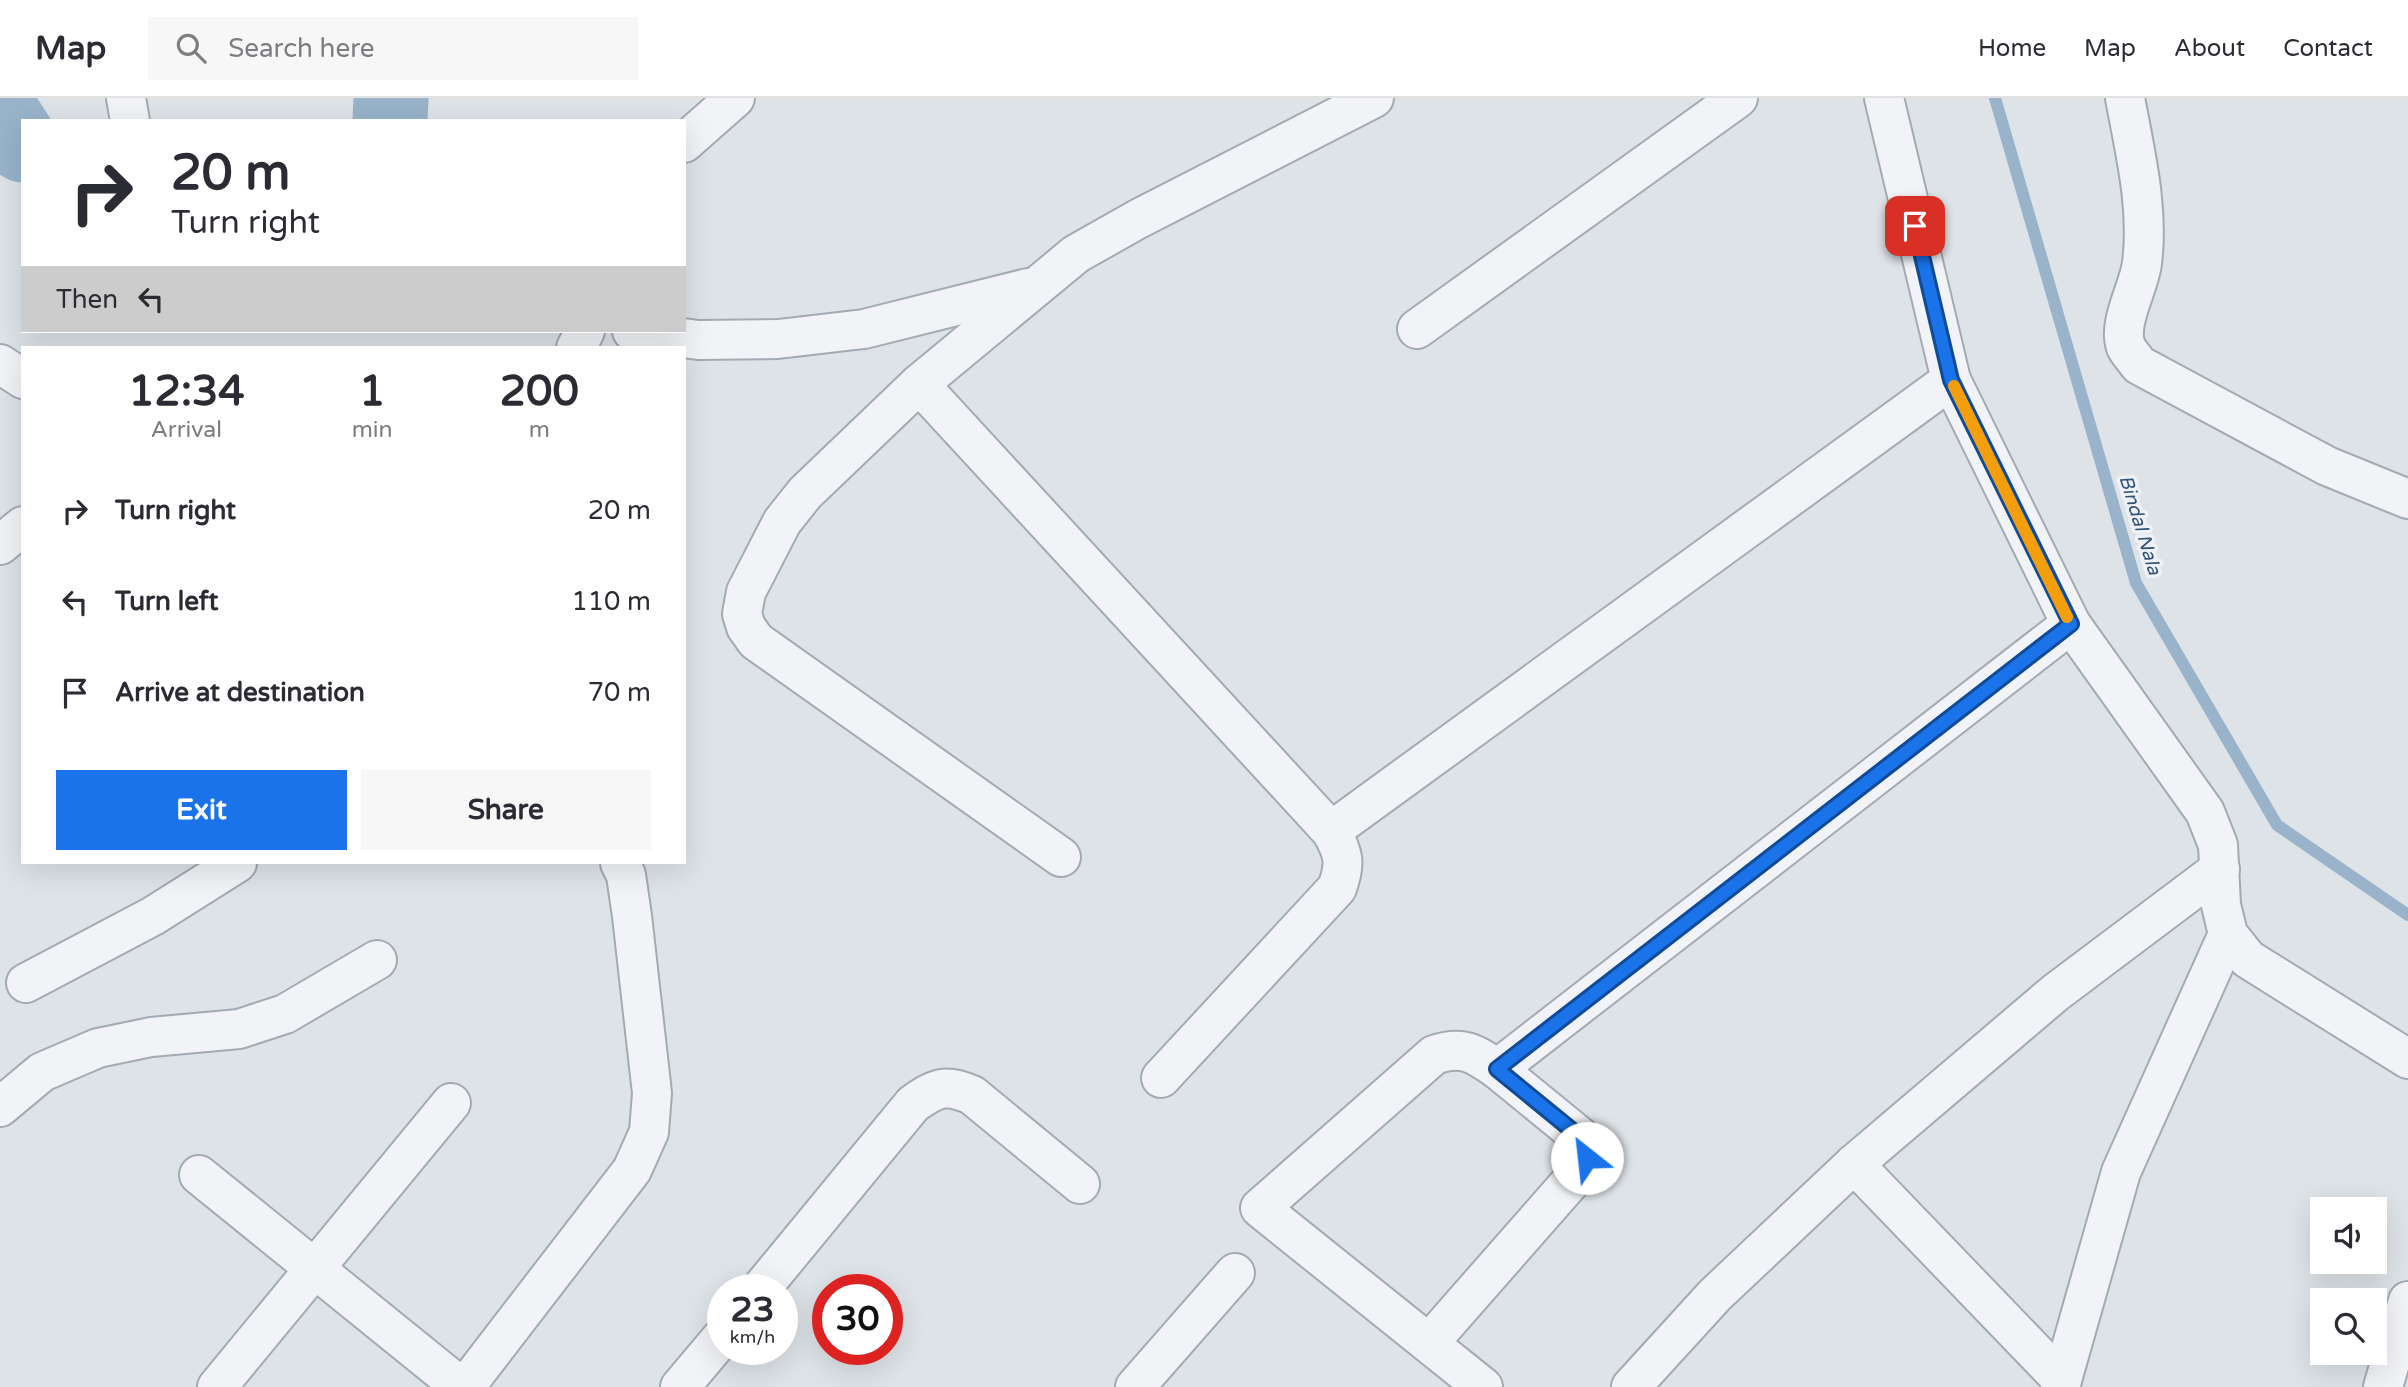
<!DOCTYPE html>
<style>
:root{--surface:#fff;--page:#f7f7f7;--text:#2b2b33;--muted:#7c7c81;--line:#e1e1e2;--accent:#1a73e8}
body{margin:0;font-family:"Varela Round",sans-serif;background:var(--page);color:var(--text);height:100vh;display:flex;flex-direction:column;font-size:26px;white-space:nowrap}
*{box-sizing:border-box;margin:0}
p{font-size:23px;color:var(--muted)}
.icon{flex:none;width:38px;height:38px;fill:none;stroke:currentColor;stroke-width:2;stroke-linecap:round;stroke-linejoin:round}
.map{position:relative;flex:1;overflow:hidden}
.details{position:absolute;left:21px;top:248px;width:665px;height:518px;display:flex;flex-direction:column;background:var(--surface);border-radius:0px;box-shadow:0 7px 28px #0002}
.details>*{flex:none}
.hud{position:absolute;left:21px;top:21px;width:665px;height:214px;border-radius:0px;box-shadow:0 7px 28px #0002;background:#fff;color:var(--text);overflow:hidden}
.tools{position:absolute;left:2310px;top:1099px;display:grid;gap:14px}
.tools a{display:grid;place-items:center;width:77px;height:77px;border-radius:0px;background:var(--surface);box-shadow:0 7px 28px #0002;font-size:35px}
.speed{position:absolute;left:707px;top:1176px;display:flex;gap:14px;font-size:35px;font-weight:700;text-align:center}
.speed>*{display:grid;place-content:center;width:91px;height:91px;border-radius:50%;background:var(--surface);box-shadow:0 7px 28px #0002;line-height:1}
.speed small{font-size:18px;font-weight:400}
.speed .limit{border:10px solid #d22;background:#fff;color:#111}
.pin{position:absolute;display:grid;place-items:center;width:60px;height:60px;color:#fff;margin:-30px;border-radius:14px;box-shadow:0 4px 10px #0006}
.me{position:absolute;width:77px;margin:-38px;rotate:331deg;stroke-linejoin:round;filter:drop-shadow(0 0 5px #0008)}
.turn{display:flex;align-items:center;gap:24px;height:147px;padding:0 35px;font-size:32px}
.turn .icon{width:91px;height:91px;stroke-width:2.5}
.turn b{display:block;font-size:49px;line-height:60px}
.then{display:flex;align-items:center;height:66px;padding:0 35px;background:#0003;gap:14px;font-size:26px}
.eta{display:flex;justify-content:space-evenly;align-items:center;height:119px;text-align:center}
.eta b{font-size:42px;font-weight:700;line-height:49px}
.primary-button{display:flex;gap:14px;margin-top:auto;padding:14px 35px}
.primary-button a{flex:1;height:80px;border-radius:0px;background:var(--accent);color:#fff;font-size:28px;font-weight:700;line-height:80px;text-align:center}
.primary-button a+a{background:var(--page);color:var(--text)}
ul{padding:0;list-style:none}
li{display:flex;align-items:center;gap:21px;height:91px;padding:0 35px}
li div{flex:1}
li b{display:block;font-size:26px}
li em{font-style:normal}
header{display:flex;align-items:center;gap:42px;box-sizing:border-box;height:98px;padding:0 35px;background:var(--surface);border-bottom:2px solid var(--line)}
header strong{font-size:33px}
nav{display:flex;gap:38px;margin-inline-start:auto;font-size:24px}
.search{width:490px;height:63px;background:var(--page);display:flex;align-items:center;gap:18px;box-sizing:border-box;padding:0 24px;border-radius:0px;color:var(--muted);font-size:26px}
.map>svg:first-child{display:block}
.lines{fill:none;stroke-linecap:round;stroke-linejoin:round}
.stream{stroke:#98b3ca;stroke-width:12}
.river{stroke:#98b3ca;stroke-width:75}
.minor-casing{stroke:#a3aab2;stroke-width:42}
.minor{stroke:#f1f3f7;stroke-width:38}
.route-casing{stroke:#114b97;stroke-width:18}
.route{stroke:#1a73e8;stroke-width:12}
.slow{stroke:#f59e0b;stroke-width:12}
.labels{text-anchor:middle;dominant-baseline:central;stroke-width:7;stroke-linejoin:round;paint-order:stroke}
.water-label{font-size:19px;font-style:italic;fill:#305275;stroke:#eef2f6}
</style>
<header>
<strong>Map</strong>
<div class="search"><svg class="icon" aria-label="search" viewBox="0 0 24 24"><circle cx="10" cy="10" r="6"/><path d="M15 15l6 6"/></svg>Search here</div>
<nav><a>Home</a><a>Map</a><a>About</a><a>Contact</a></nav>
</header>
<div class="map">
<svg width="2408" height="1289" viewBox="0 0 2408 1289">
<rect width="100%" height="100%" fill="#dee3e8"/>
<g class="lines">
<polyline class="stream" points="1995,0 2136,485 2277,727 2408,817"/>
<g class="river">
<polyline points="0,12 23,47"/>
<polyline points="390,23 391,0"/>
</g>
<defs>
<g id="minor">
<polyline points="126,0 130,23"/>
<polyline points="1884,0 1951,282 2071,526 2205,714 2218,747 2221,807 2228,836 2248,861 2408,961"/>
<path d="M2125,0C2135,54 2149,110 2142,165C2139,190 2117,225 2126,249C2129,255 2135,261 2139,267L2327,368L2408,401"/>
<polyline points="684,45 735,0"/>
<polyline points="1417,231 1738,0"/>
<polyline points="632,233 698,242 778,241 864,231 1028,190"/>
<polyline points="576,250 585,233"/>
<polyline points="0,266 23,281"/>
<path d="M919,286L1331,733C1344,756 1346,765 1337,790L1161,980"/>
<polyline points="0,447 23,428"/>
<polyline points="1331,733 1951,282"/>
<polyline points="1061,759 756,543 746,529 742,516 746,494 782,424 805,395 919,286 1076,156 1138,121 1374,0"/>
<polyline points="26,885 153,818 237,765"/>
<polyline points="0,1009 42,974 98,950 151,939 239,931 285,916 377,862"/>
<polyline points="1854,1066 2062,1282"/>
<polyline points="199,1077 461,1289"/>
<path d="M760,1192L913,1006C936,990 945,985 972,997L1080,1086"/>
<path d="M1429,1245L1580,1073C1587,1059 1589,1051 1579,1038L1497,971"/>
<polyline points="217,1289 451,1005"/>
<polyline points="465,1289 632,1072 649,1034 652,995 632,818 626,777 620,765"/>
<polyline points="680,1289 723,1238"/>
<polyline points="1135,1289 1235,1175"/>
<path d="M1483,1289L1260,1110L1434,957C1462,947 1474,955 1497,971L2071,526"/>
<polyline points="1631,1289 1715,1197 1854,1066 2055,895 2220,771"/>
<polyline points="2060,1289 2121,1074 2228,836"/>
<polyline points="2383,1289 2408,1203"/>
</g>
</defs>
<use href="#minor" class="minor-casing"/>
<use href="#minor" class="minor"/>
</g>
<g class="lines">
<defs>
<polyline id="route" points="1587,1060 1586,1047 1579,1038 1497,971 2071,526 1951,282 1915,128"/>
</defs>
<use href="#route" class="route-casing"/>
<use href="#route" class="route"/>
<polyline class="slow" points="1954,288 2067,519"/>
</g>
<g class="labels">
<g class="water-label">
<text transform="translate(2140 427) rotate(73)">Bindal Nala</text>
</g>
</g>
</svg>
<div class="tools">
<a><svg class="icon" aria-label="sound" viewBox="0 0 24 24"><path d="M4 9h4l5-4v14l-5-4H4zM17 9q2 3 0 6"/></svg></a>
<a><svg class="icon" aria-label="search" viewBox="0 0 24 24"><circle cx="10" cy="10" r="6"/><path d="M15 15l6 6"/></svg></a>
</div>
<div class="speed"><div>23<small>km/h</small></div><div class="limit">30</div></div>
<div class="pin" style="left:1915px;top:128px;background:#d93025"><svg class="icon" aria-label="arrive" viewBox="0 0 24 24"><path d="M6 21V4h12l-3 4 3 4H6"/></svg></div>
<svg class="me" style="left:1587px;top:1060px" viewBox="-20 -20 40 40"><circle r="19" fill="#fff"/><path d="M0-13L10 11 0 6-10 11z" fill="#1a73e8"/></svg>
<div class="hud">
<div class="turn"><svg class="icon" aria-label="right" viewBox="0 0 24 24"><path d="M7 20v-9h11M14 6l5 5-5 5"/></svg><div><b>20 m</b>Turn right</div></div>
<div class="then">Then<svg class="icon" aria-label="left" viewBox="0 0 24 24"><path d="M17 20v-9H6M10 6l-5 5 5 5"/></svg></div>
</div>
<section class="details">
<div class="eta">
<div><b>12:34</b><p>Arrival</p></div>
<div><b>1</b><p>min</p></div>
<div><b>200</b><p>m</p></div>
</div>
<ul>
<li><svg class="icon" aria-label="right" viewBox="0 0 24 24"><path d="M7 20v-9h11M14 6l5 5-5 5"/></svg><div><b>Turn right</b></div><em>20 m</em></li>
<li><svg class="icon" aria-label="left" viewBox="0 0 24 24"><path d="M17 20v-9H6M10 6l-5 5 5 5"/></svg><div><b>Turn left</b></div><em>110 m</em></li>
<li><svg class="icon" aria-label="arrive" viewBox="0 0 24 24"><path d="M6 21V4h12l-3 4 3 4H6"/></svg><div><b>Arrive at destination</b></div><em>70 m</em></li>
</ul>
<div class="primary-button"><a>Exit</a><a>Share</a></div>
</section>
</div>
